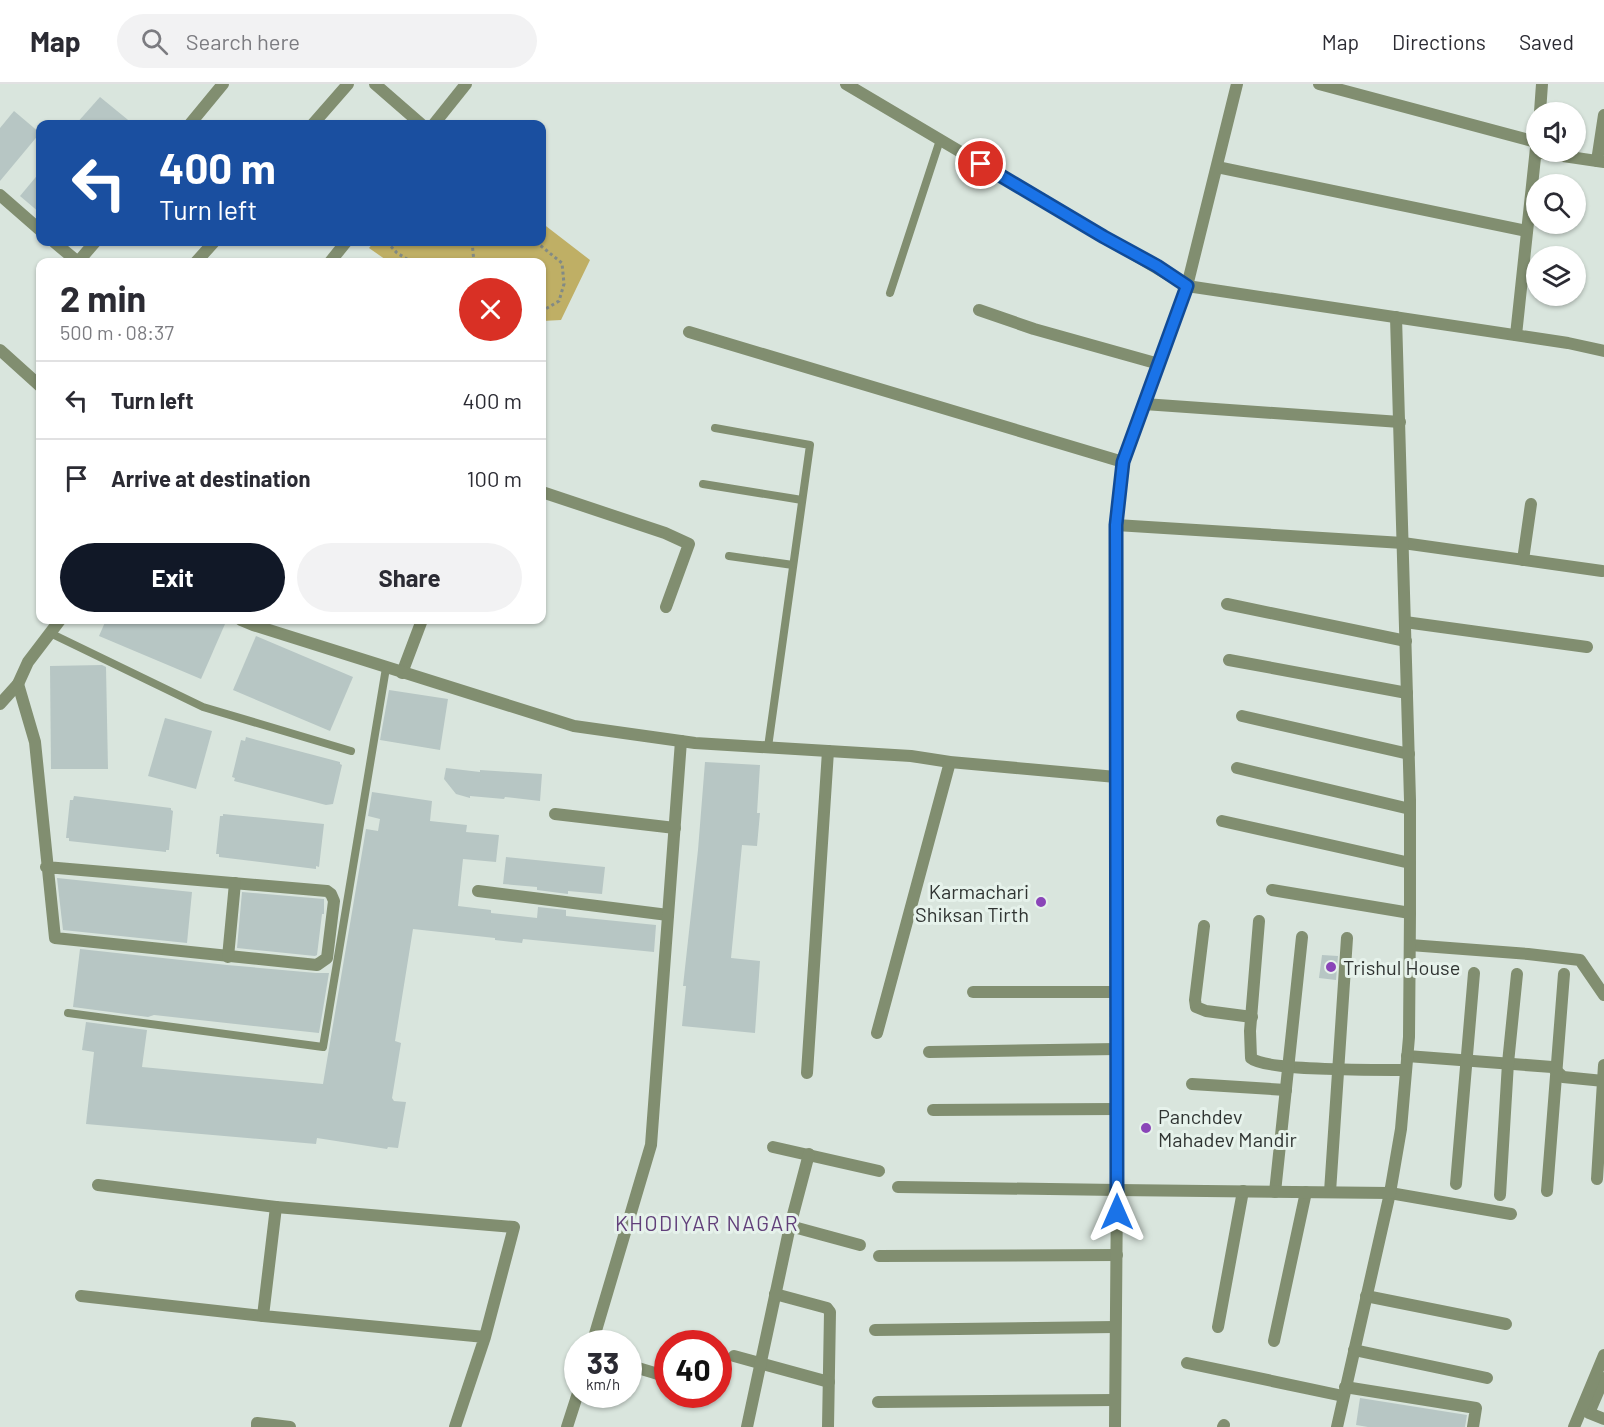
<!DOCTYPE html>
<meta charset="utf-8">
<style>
:root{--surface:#fff;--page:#f2f2f3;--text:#2b2b33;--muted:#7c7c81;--line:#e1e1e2;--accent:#111827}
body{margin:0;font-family:Barlow,sans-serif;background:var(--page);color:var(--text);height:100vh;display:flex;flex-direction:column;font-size:22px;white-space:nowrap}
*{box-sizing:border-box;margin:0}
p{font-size:20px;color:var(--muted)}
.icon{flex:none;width:33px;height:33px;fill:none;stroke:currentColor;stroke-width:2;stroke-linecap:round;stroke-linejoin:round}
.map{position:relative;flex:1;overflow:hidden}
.drawer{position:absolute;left:36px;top:174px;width:510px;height:366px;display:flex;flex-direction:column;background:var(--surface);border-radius:12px;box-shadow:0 2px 4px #0004}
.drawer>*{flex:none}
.hud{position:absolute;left:36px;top:36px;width:510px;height:126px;border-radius:12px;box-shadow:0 2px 4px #0004;background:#1a4fa0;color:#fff;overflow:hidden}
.fabs{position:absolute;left:1526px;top:18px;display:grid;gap:12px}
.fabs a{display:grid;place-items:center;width:60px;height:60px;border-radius:50%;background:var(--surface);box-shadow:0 2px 4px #0004;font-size:30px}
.speed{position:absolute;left:564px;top:1246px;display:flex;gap:12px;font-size:30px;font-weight:700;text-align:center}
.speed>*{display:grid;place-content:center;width:78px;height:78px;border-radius:50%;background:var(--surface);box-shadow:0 2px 4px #0004;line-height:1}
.speed small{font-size:15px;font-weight:400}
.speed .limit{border:9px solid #d22;background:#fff;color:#111}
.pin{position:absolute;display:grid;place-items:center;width:51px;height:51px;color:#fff;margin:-26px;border:3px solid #fff;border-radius:50%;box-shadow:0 2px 6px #0007}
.me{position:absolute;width:66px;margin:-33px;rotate:0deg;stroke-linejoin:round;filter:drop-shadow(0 0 4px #0008)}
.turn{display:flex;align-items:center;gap:21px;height:126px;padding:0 24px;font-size:27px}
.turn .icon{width:78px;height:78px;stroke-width:2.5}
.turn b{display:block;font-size:42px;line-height:51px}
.round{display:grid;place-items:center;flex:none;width:63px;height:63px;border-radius:32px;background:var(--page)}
.headline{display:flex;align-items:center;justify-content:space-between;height:102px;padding:0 24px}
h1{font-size:36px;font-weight:700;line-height:45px}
.primary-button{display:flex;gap:12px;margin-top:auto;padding:12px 24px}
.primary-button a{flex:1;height:69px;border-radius:36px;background:var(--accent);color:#fff;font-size:24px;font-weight:700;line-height:69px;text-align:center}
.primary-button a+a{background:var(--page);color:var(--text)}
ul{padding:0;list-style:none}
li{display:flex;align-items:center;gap:18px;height:78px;padding:0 24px;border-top:2px solid var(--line)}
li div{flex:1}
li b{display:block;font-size:22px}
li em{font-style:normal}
header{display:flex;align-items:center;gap:36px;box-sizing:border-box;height:84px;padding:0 30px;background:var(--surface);border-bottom:2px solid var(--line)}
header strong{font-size:28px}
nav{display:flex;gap:33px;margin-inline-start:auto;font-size:21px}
.search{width:420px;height:54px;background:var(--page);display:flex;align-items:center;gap:15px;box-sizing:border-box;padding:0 21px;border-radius:33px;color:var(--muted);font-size:22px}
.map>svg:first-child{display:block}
.green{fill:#bfaf65}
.building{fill:#b7c6c4}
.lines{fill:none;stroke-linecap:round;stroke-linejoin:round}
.path{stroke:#828a85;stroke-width:3;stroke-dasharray:3 3;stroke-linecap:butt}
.service{stroke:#818e70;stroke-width:8}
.minor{stroke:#818e70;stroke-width:12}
.tertiary{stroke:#818e70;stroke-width:12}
.route-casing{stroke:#114b97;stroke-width:15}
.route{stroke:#1a73e8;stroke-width:10}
.poi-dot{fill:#8a45b8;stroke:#e6f2eb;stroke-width:2}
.labels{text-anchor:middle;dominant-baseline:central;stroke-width:6;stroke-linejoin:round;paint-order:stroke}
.poi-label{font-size:20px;fill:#303432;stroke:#e6f2eb;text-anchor:start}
.neighbourhood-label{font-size:21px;letter-spacing:1.5px;fill:#613f7a;stroke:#e6f2eb}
</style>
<header>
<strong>Map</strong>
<div class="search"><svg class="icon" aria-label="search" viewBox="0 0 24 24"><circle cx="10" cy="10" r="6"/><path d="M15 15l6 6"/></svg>Search here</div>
<nav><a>Map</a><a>Directions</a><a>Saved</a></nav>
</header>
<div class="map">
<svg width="1604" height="1343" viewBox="0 0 1604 1343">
<rect width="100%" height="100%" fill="#d9e5dd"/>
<polygon class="green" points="542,139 590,176 561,236 542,237 542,178 389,178 369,164 374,158 542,158"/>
<g class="building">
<polygon points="100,13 133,40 76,40"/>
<polygon points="14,27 40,49 0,97 0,44"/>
<polygon points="40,88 40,129 20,112"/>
<polygon points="106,536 214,536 225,540 201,595 99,552"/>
<polygon points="256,552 353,593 330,647 233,606"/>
<polygon points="102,581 106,583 108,685 51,685 50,582"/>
<polygon points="389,606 448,615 440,666 380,656"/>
<polygon points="165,634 212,647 196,705 148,692"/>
<polygon points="246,653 340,678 340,680 342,681 333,720 326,721 234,697 235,694 232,693 241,656 245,657"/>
<polygon points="705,678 760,681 757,729 760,729 757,762 742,761 731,874 760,877 755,949 682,942 686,902 683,902 698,766"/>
<polygon points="446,684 480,688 480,686 542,690 540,717 505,713 504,715 470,712 470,714 456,710 444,695"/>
<polygon points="372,708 432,717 430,737 467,741 466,748 499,751 496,778 463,775 458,822 491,826 491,829 537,834 538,823 566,826 566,832 656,841 654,868 523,855 522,859 495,856 495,854 413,845 395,957 401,959 392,1014 394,1017 406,1018 398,1064 388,1063 387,1065 317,1054 316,1060 86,1040 94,968 82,966 86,938 147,946 142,983 323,1000 366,745 378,747 380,735 368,732"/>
<polygon points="74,712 171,724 171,726 173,727 169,766 166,766 166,768 69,757 69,754 66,754 70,716 73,716"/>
<polygon points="223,730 324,740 319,783 316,782 316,785 219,773 219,770 216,770 220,732 223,732"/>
<polygon points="506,773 605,783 602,810 568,807 568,810 537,806 537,803 503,800"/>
<polygon points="57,794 192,808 187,859 63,846"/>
<polygon points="242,808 324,815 324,830 322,830 317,871 315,872 237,864"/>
<polygon points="80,865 227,881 316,889 329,889 319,949 154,931 148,933 73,923"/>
<polygon points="1322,871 1338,872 1336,896 1319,894"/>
<polygon points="1360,1314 1467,1331 1465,1343 1368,1343 1356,1341"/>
</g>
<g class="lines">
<g class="path">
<polyline points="387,158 397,169 412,178"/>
<polyline points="472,158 474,178"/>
<polyline points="536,158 562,179 564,200 559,217 542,227"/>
</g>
<g class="service">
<polyline points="890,209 940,56"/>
<polyline points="715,344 810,361 768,663"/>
<polyline points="703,400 802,416"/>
<polyline points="729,472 793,481"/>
<polyline points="50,549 203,623 351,667"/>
<polyline points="68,929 323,963 386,584"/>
</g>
<g class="minor">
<polyline points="375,0 421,40"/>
<polyline points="1319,0 1536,58"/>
<polyline points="1540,28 1542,0"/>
<polyline points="190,40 223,0"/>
<polyline points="313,40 348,0"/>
<polyline points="434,40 466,0"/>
<polyline points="1536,68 1604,78"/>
<polyline points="1597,77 1604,31"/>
<polyline points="1217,83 1527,147"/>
<polyline points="0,111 40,146"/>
<polyline points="54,158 78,178 95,158"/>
<polyline points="196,178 214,158"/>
<polyline points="330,178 346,158"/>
<polyline points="979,226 1034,245 1159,280"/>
<polyline points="689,248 1123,378"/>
<polyline points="1516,251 1536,64"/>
<polyline points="0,266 40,302"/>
<polyline points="1144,320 1400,338"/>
<polyline points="542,408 665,449 689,460 666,523"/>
<polyline points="1116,441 1403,459 1602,487"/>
<polyline points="1523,476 1531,420"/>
<polyline points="1227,520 1406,557"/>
<polyline points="1405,538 1587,563"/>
<polyline points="1229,576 1407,609"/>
<polyline points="402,589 422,536"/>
<polyline points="18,600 35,658 55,854 317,881 327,874 334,817 331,810 327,807 46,783"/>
<polyline points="0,620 18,600 28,578 60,536"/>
<polyline points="1242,632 1409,670"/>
<polyline points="1237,684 1410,725"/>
<polyline points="555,730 675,744"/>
<polyline points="1222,737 1410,779"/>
<polyline points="1272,806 1410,829"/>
<polyline points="478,807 668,831"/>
<path d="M1259,837L1250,947L1251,974C1265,987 1381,986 1406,986"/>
<polyline points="1204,842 1195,916 1196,923 1206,927 1252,933"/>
<polyline points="1410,861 1528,870 1580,876 1604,911"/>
<polyline points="228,873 235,799"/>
<polyline points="973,908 1117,908"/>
<polyline points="877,949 950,678"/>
<polyline points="929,968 1117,965"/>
<polyline points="1407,972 1552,983 1563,993 1604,997"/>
<polyline points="807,989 828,667"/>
<polyline points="1192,1000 1286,1006"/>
<polyline points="933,1026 1117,1025"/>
<polyline points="773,1063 879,1087"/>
<polyline points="1597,1095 1604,981"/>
<polyline points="1456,1100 1474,889"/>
<polyline points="98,1101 276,1123"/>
<polyline points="898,1103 1117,1106"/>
<polyline points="1547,1107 1564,890"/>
<polyline points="1275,1108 1302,853"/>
<polyline points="1330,1108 1347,854"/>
<polyline points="1500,1111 1508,979 1517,890"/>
<polyline points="790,1142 860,1161"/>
<polyline points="879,1172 1117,1171"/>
<polyline points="775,1210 827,1224 830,1228 828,1343"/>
<polyline points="81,1212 263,1232"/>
<polyline points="1366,1212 1506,1240"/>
<polyline points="1218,1243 1243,1107"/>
<polyline points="875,1246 1115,1243"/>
<polyline points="1274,1257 1306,1108"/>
<polyline points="1354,1266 1487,1294"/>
<polyline points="734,1272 829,1298"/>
<polyline points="1187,1279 1343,1312"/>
<polyline points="628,1281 668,1293"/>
<polyline points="1604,1294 1589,1329 1604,1335"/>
<polyline points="1345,1303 1476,1324 1473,1343"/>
<polyline points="878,1318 1115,1316"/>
<polyline points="257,1343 257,1339 290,1343"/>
<polyline points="455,1343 485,1253 514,1143 276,1123 263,1232 485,1253"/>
<polyline points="747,1343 790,1142 809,1070"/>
<polyline points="1223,1343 1224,1341"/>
<polyline points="1337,1343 1390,1109 1511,1130"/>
<polyline points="1574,1343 1604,1271"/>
</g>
<g class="tertiary">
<polyline points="846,0 1187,202 1568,259 1604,267"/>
<polyline points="241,536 253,541 574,642 695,659 911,672 950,678 1116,693"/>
<polyline points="1117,1106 1390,1109 1401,1045 1409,953 1410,829 1410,716 1396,233"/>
<polyline points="592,1260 651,1061 681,657"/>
<polyline points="567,1343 578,1309"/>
<polyline points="1115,1343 1117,1106 1116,441 1123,378 1187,202 1237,0"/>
</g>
</g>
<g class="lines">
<defs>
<polyline id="route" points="981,80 1104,153 1157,182 1187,202 1123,378 1116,441 1117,1128"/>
</defs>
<use href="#route" class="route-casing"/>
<use href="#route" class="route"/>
</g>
<g class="poi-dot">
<circle cx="1041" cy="818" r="6"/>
<circle cx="1331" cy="883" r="6"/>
<circle cx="1146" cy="1044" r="6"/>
</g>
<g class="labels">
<g class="poi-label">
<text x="1029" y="807" text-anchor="end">Karmachari<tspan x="1029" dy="23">Shiksan Tirth</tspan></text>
<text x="1343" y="883">Trishul House</text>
<text x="1158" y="1032">Panchdev<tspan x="1158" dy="23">Mahadev Mandir</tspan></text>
</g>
<g class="neighbourhood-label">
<text x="707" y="1138">KHODIYAR NAGAR</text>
</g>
</g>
</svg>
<div class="fabs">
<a><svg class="icon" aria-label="sound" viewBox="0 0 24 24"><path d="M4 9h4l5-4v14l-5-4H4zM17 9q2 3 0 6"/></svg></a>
<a><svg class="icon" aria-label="search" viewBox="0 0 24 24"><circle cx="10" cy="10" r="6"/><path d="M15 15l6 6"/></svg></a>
<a><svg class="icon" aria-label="layers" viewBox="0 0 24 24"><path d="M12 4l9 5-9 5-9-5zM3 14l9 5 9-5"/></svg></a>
</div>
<div class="speed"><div>33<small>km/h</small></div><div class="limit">40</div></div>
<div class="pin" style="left:981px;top:80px;background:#d93025"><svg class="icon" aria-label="arrive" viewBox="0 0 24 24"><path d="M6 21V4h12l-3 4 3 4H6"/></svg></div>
<svg class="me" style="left:1117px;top:1128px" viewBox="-20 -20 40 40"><path d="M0-17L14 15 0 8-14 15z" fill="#1a73e8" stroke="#fff" stroke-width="4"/></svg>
<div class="hud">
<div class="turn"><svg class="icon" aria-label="left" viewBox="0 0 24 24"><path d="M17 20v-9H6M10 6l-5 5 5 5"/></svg><div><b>400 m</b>Turn left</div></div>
</div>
<section class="drawer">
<div class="headline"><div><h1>2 min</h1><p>500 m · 08:37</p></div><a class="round" style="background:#d93025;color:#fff"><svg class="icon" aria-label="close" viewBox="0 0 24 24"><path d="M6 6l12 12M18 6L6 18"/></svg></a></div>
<ul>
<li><svg class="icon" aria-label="left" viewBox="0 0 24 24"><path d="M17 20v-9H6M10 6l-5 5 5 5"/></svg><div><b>Turn left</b></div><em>400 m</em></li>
<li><svg class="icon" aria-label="arrive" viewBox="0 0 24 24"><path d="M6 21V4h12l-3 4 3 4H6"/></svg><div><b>Arrive at destination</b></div><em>100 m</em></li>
</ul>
<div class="primary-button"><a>Exit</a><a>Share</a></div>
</section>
</div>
